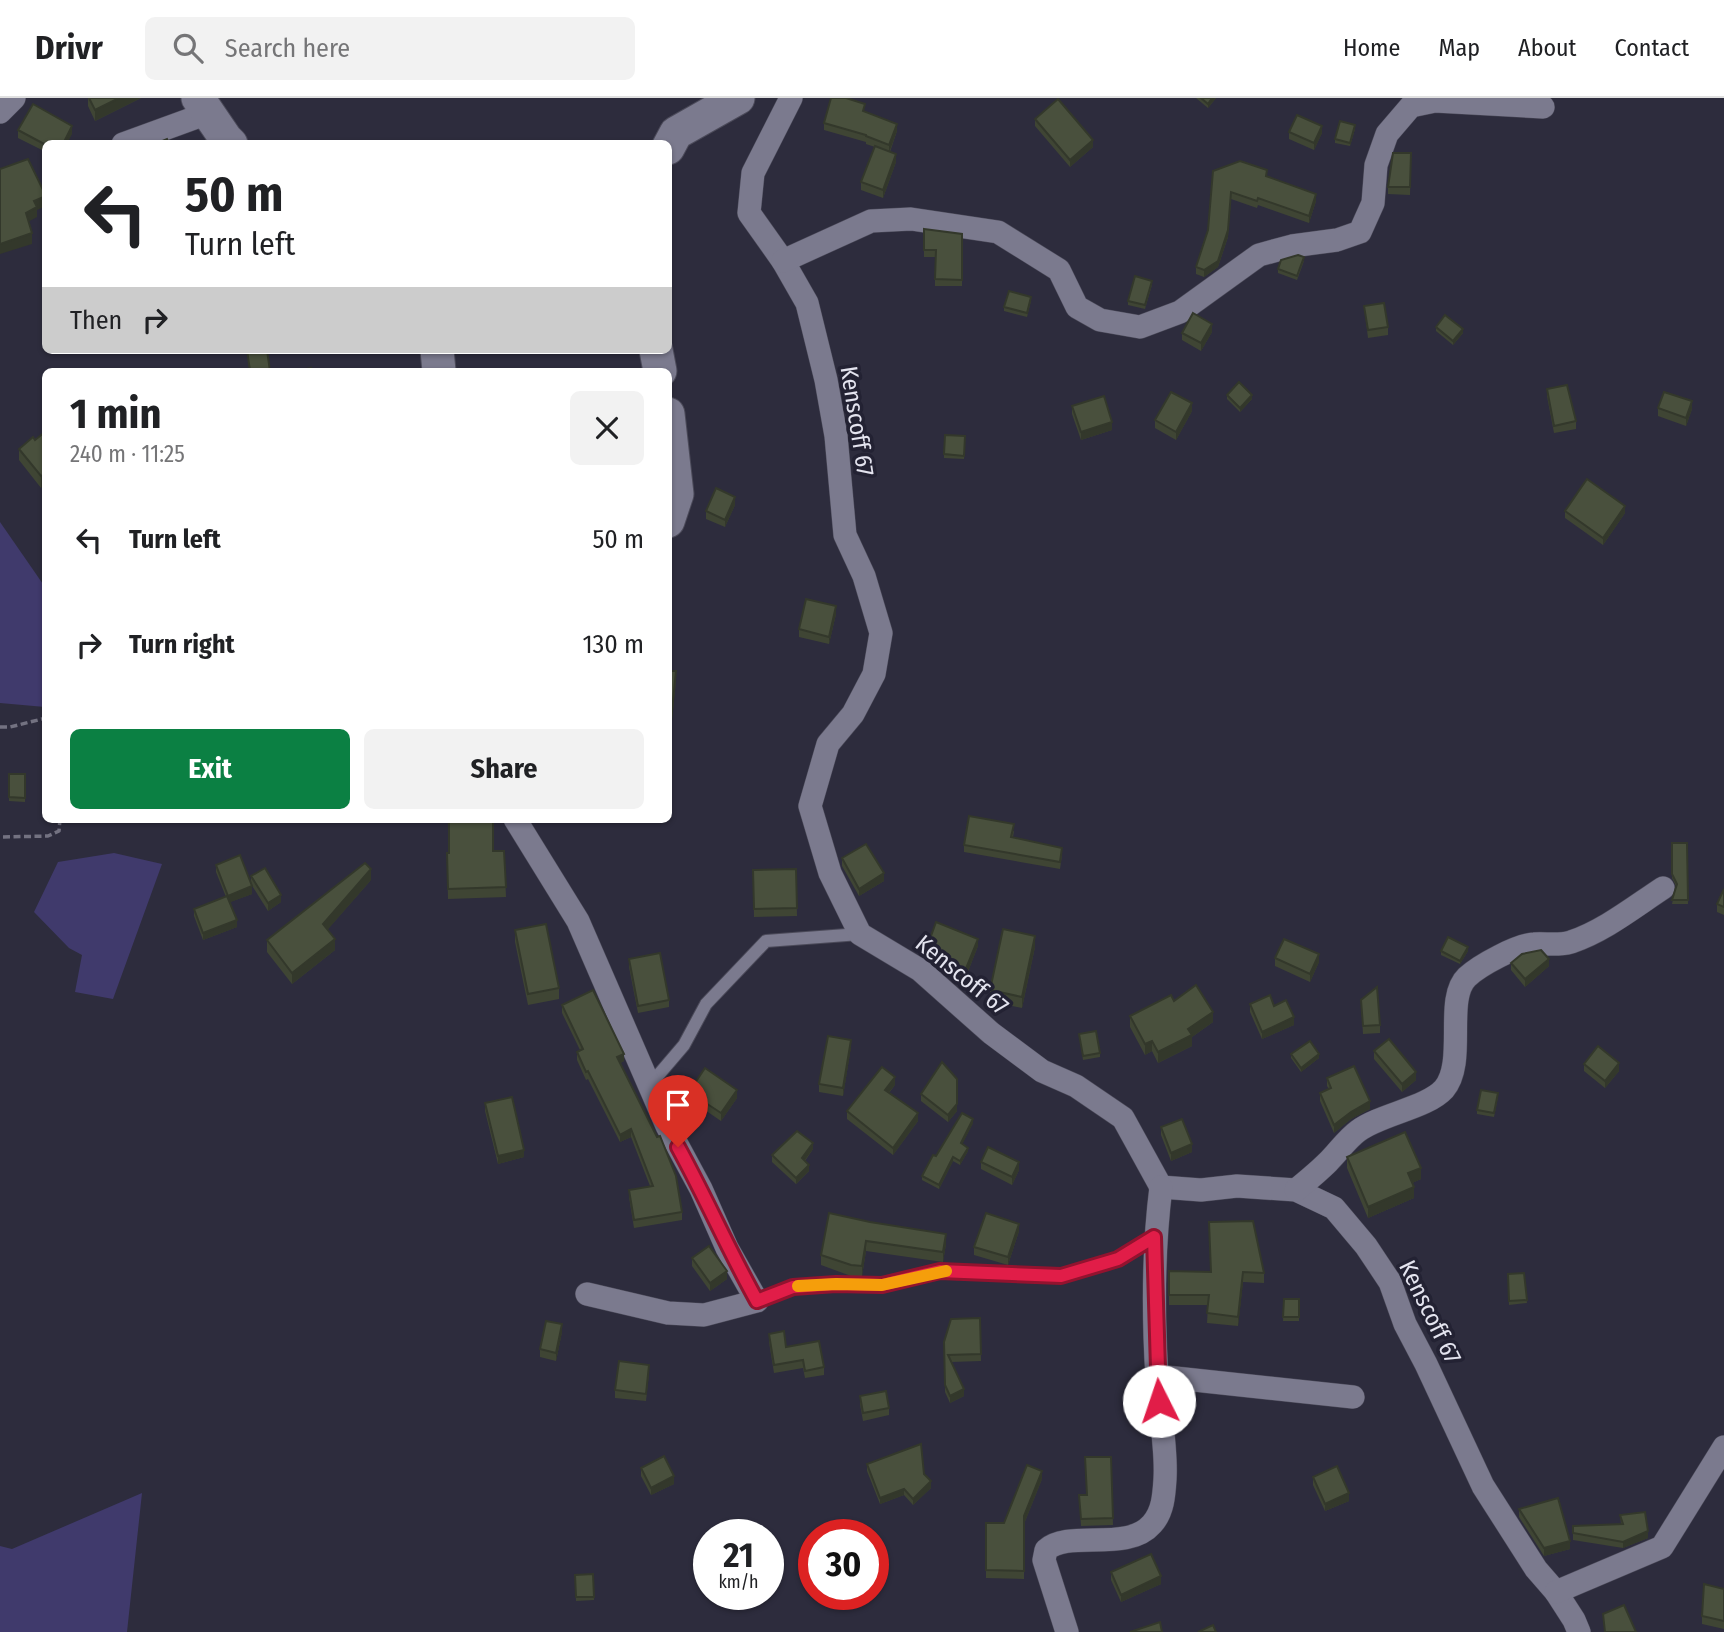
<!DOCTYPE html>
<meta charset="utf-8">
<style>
:root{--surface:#fff;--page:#f2f2f2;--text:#202124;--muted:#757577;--line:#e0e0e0;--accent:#0b8043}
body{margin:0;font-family:"Fira Sans Condensed",sans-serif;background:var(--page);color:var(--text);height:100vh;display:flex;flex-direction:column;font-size:26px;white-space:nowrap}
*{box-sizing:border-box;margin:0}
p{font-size:23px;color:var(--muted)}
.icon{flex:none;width:38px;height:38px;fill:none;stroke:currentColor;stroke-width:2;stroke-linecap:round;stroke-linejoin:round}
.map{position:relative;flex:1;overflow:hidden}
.details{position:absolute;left:42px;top:270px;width:630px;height:455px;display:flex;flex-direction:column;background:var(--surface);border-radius:10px;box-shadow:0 2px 5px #0004}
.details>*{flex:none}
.guide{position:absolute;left:42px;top:42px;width:630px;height:214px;border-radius:10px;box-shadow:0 2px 5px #0004;background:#fff;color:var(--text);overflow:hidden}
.speed{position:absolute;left:693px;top:1421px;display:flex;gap:14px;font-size:35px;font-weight:700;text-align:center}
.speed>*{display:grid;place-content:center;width:91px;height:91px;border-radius:50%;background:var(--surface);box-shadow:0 2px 5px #0004;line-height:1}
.speed small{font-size:18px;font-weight:400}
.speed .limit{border:10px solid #d22;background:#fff;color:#111}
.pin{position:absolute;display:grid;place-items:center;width:60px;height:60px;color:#fff;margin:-72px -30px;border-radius:50% 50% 50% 0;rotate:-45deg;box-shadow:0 0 7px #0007}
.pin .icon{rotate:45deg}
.me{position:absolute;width:77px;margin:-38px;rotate:356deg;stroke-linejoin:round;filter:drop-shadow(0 0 5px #0008)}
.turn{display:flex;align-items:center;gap:24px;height:147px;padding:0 28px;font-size:32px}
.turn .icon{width:91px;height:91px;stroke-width:2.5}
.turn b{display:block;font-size:49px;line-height:60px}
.then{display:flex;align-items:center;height:66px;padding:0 28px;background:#0003;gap:14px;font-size:26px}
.round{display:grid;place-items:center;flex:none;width:74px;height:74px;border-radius:10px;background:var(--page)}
.headline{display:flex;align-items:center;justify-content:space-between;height:119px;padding:0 28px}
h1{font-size:42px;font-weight:700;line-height:52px}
.action{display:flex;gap:14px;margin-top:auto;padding:14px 28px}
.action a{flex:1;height:80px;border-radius:10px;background:var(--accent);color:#fff;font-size:28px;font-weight:700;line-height:80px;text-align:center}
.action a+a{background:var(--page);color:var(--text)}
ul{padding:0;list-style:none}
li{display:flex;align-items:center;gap:21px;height:105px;padding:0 28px}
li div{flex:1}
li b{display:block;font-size:26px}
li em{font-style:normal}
header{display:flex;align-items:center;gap:42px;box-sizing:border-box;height:98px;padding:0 35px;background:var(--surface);border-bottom:2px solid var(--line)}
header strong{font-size:33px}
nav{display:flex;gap:38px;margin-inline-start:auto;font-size:24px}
.search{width:490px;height:63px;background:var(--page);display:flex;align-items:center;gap:18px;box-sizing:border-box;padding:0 24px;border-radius:10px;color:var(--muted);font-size:26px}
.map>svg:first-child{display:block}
.green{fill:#403a6c}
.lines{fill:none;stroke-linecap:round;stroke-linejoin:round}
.service-casing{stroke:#4b4a59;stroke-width:14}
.minor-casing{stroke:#4b4a59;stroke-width:24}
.secondary-casing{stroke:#4b4a59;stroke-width:35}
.path{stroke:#737281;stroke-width:3.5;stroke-dasharray:7 3.5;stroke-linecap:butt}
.service{stroke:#7b7a8e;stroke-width:12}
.minor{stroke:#7b7a8e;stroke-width:23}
.secondary{stroke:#7b7a8e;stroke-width:33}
.wall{fill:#3f4534}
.shaded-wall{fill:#33382b}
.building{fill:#49503d;stroke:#33382b;stroke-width:2}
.route-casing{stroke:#92132f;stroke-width:18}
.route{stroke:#e11d48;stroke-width:12}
.slow{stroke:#f59e0b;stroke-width:12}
.labels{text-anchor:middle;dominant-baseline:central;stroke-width:7;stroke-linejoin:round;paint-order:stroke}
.street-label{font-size:24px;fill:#e4e4ef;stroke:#232233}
</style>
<header>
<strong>Drivr</strong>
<div class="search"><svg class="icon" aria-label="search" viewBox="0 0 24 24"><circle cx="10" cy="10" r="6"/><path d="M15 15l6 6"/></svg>Search here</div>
<nav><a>Home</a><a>Map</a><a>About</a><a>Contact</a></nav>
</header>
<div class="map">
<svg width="1724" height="1534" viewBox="0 0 1724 1534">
<rect width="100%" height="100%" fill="#2d2c3d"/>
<g class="green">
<polygon points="0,424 45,489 45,609 0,605"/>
<polygon points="114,755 162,766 113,901 75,894 82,857 69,850 34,814 58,764"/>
<polygon points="142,1395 127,1534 0,1534 0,1448 12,1451"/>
</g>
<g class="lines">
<defs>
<g id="service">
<polyline points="649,988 684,947 706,906 766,843 860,836"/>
<polyline points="757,1203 793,1189 836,1186 882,1187 940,1173 1061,1178 1118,1161 1154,1139"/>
</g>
<g id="minor">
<polyline points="791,0 753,75 749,115 783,163 807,205 826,282 836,338 845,437 864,478 881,535 874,576 853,616 828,646 810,708 830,775 860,836 920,872 991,935 1042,973 1076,988 1123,1020 1161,1089 1201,1092 1237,1088 1296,1092 1334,1110 1366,1148 1390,1184 1405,1226 1426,1266 1483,1388 1536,1471 1556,1494 1574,1522 1579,1534"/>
<polyline points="0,14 14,0"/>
<polyline points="123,46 208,15"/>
<polyline points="783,163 871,123 911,121 998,134 1059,172 1077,209 1100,222 1140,229 1180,214 1259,157 1292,148 1337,142 1360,134 1373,105 1376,67 1387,36 1411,8 1435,3 1543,9"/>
<polyline points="515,721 578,823 667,1028 701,1091 727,1150 757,1203 704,1217 668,1215 587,1196"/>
<path d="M1296,1092C1307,1083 1318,1074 1328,1064C1338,1054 1347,1041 1358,1033C1381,1016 1427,1010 1444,991C1467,964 1444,901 1467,879C1480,867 1517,847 1534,846C1546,845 1558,848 1571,844C1604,833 1634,809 1663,790"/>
<polyline points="1157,1278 1353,1299"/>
<polyline points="1556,1494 1662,1449 1724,1349"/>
<path d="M1067,1534L1044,1462L1046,1452C1069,1431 1127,1455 1152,1426C1163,1414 1164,1397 1165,1381C1167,1348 1159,1313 1157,1280C1153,1216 1153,1152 1161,1089"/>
</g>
<g id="secondary">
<polyline points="198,0 226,41 231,46"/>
<polyline points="668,50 676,35 738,0"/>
<polyline points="437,252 439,273"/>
<polyline points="656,252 660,273"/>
<polyline points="668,316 677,396 668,423"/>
</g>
</defs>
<use href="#service" class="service-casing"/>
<use href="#minor" class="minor-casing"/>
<use href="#secondary" class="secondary-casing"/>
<g class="path">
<polyline points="0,629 10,629 46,620"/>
<polyline points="3,739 48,738 59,733 60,721"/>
</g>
<use href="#service" class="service"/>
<use href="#minor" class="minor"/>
<use href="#secondary" class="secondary"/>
</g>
<g class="wall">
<polygon points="88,0 141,0 95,23 88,8"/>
<polygon points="1196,0 1216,0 1208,10"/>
<polygon points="865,14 897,33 890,54 896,64 883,100 861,92 861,84 875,49 866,46 866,44 824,32 824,25"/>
<polygon points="1035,21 1093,49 1070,69 1035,28"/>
<polygon points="1355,31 1350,48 1335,45 1335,41"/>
<polygon points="18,32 72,36 46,46 46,54 18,40"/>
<polygon points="1289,34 1322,35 1314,52 1289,41"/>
<polygon points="1411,55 1410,97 1388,96 1388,89"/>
<polygon points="1213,73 1267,78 1316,103 1309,125 1258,107 1257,110 1231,101 1228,139 1218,169 1204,179 1196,176 1196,169 1208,132"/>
<polygon points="924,131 962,136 962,188 935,188 935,159 924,159"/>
<polygon points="1304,163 1297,182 1278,175 1278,171"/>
<polygon points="1152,187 1145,211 1128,207 1128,203"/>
<polygon points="1031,203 1027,219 1004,213 1004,209"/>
<polygon points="1364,208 1388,229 1388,237 1368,240"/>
<polygon points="1436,229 1463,235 1453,247 1436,233"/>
<polygon points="1212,234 1201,253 1182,242 1182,235"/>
<polygon points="1547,291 1576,323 1576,331 1554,335 1547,298"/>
<polygon points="1227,297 1252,301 1240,314 1227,301"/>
<polygon points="1072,308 1112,332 1081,342 1072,316"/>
<polygon points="1658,310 1692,311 1686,328 1658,318"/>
<polygon points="1192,313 1176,342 1155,330 1155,322"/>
<polygon points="46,333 41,390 19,362 19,351 35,342"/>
<polygon points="965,338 964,361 944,360 944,356"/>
<polygon points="735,407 725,429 706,421 706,413"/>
<polygon points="1565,413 1625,415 1603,447 1565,420"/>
<polygon points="836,516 829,546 799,539 799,531"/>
<polygon points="668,573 676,581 671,631 668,631"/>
<polygon points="9,676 25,676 25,704 9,703"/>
<polygon points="1014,733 1013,739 1062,757 1060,771 964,754 964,747"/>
<polygon points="1672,745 1687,745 1688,806 1672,806 1676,788 1672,780"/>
<polygon points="504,753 506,799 448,801 447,755"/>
<polygon points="842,760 884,783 859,798 842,768"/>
<polygon points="216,767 252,796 230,804 237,829 203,842 194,818 194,811 226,799 216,774"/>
<polygon points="796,771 797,818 754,819 753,772"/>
<polygon points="251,778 281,804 268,813 251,786"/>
<polygon points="371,782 327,832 335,852 292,886 267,854 267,842"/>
<polygon points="1724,791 1724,817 1717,814 1717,806"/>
<polygon points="515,832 559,890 559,901 528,907 515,844"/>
<polygon points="978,848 965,881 940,871 926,859 926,852"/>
<polygon points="1035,849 1022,910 990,903 990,892"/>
<polygon points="1441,853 1468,853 1460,866 1441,857"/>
<polygon points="1275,860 1319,864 1310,884 1275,868"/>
<polygon points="629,861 669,902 669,909 638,915 629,869"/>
<polygon points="1511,865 1549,868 1525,889 1511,872"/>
<polygon points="1361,902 1380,927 1380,935 1363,936"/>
<polygon points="1174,903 1213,924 1192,939 1192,948 1158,965 1152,953 1145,957 1130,929 1130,918"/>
<polygon points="1250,906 1274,908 1294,927 1262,941 1250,914"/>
<polygon points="562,907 624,963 620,965 682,1114 682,1122 634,1130 629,1099 629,1092 650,1088 631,1039 620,1044 588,981 586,982 577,962 577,954 580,952 562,915"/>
<polygon points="1079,936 1100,955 1100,959 1083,962"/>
<polygon points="851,949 843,998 819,994 819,986"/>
<polygon points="1374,953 1416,982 1402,994 1374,961"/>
<polygon points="1291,956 1319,960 1301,974 1291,960"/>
<polygon points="1584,966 1619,973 1605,990 1584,973"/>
<polygon points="1327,980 1370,1011 1351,1021 1334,1035 1320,1003 1320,995 1329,991 1327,988"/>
<polygon points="895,987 889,995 918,1023 893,1057 847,1021 847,1013"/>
<polygon points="689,994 737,1000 721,1023 689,1001"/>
<polygon points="921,996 957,1013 948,1024 921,1003"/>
<polygon points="1498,999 1494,1019 1477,1016 1477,1012"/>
<polygon points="485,1005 524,1059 498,1066 485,1013"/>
<polygon points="973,1025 962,1046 968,1053 960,1067 953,1063 939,1091 922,1082 922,1078 936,1058"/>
<polygon points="1161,1029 1192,1054 1171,1063 1161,1037"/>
<polygon points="813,1051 805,1063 809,1073 796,1086 772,1064 772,1057"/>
<polygon points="1347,1059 1421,1081 1412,1085 1414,1100 1368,1120 1347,1070"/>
<polygon points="981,1064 1019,1072 1012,1087 981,1071"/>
<polygon points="829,1115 946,1146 943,1164 866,1153 862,1178 851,1178 821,1167 821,1157"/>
<polygon points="1019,1133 1008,1167 974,1157 974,1149"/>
<polygon points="692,1160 727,1181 710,1193 692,1168"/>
<polygon points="1169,1173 1264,1175 1264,1185 1243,1184 1238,1228 1207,1225 1208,1207 1169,1207"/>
<polygon points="1524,1175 1527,1205 1509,1207 1508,1176"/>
<polygon points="1284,1201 1299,1201 1299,1223 1283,1223"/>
<polygon points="980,1220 981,1263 951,1264 964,1298 950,1305 945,1294 944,1244"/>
<polygon points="562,1234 556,1263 540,1259 540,1251"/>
<polygon points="769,1236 786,1249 824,1269 824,1277 805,1280 803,1270 774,1275 769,1244"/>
<polygon points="649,1275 646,1303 615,1300 615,1292"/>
<polygon points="860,1298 889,1310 889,1317 863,1323 860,1306"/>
<polygon points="1111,1359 1113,1427 1081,1428 1079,1397 1087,1397"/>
<polygon points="867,1366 924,1376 931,1390 913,1407 904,1397 880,1406 867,1373"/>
<polygon points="641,1370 674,1386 651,1397 641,1378"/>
<polygon points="1313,1379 1349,1403 1325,1413 1313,1387"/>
<polygon points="1042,1381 1024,1426 1024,1481 986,1480 986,1425 1004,1425"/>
<polygon points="1519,1411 1570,1451 1544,1458 1519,1419"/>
<polygon points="1620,1417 1648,1440 1623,1450 1573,1442 1573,1428 1621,1426"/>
<polygon points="1111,1474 1161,1486 1121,1504 1111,1482"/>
<polygon points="593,1476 594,1502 576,1503 575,1477"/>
<polygon points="1724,1491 1724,1531 1702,1526 1702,1518"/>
</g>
<g class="shaded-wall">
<polygon points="119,0 141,0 95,23 95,12"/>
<polygon points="1212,0 1216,0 1208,10 1208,6"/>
<polygon points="897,26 897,33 889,55 889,47"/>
<polygon points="72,28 72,36 67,46 63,46"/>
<polygon points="1322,28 1322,35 1314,52 1314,45"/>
<polygon points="1093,42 1093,49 1070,69 1070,62"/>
<polygon points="896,56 896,64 883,100 883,92"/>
<polygon points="1231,94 1228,139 1218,169 1204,179 1204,172"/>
<polygon points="1316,96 1316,103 1309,125 1309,118"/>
<polygon points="46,98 46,108 37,112 37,119 26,125 26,115 34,103"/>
<polygon points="32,135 32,146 0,156 0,146"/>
<polygon points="1212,226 1212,234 1201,253 1201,245"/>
<polygon points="1463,231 1463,235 1453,247 1453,243"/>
<polygon points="1252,297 1252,301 1240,314 1240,310"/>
<polygon points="1692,303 1692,311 1686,328 1686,320"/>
<polygon points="1192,305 1192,313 1176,342 1176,334"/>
<polygon points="1112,324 1112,332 1081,342 1081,334"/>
<polygon points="46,375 46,386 41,390 41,378"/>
<polygon points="735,399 735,407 725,429 725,422"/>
<polygon points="1625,408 1625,415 1603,447 1603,440"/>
<polygon points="836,508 836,516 829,546 829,539"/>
<polygon points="371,771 371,782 323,837 323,826"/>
<polygon points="884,775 884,783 859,798 859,791"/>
<polygon points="252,788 252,796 228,805 228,798"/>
<polygon points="281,797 281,804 268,813 268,805"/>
<polygon points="237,822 237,829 203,842 203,835"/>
<polygon points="1035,838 1035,849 1022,910 1022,899"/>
<polygon points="335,841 335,852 292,886 292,875"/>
<polygon points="978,841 978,848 965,881 965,873"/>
<polygon points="1468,849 1468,853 1460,866 1460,863"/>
<polygon points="1319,856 1319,864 1310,884 1310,876"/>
<polygon points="1549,861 1549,868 1525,889 1525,881"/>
<polygon points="1213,914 1213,924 1192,939 1192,948 1158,965 1158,954 1188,931"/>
<polygon points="1294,919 1294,927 1262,941 1262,934"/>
<polygon points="851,942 851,949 843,998 843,990"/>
<polygon points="1152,943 1152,953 1145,957 1145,946"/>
<polygon points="624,956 624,963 617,967 617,959"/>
<polygon points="1319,956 1319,960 1301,974 1301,970"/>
<polygon points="1619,965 1619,973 1605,990 1605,983"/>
<polygon points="1416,974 1416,982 1402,994 1402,986"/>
<polygon points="895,979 895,987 885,999 885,992"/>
<polygon points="737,992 737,1000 721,1023 721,1015"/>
<polygon points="1370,1003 1370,1011 1351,1021 1334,1035 1334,1027 1351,1014"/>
<polygon points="957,1006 957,1013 948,1024 948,1017"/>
<polygon points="918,1015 918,1023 893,1057 893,1050"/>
<polygon points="973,1021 973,1025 961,1049 961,1045"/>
<polygon points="631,1031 631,1039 620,1044 620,1037"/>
<polygon points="813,1045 813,1051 802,1066 802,1060"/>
<polygon points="1192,1046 1192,1054 1171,1063 1171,1055"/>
<polygon points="968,1050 968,1053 960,1067 960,1063"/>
<polygon points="524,1052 524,1059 498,1066 498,1058"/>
<polygon points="953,1059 953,1063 939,1091 939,1087"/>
<polygon points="1019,1064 1019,1072 1012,1087 1012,1079"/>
<polygon points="809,1067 809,1073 796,1086 796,1080"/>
<polygon points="1421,1070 1421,1081 1408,1087 1408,1075"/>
<polygon points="1414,1089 1414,1100 1368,1120 1368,1109"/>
<polygon points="1019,1126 1019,1133 1008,1167 1008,1159"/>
<polygon points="946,1136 946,1146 943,1164 943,1154"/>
<polygon points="866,1143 866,1153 862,1178 862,1168"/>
<polygon points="727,1173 727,1181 710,1193 710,1185"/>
<polygon points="1243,1174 1243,1184 1238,1228 1238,1219"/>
<polygon points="562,1226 562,1234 556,1263 556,1255"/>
<polygon points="964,1291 964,1298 950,1305 950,1298"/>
<polygon points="1042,1373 1042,1381 1024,1426 1024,1418"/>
<polygon points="674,1378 674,1386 651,1397 651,1390"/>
<polygon points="931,1383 931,1390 913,1407 913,1401"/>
<polygon points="904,1391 904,1397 880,1406 880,1400"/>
<polygon points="1349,1395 1349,1403 1325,1413 1325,1406"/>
<polygon points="1648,1433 1648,1440 1623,1450 1623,1444"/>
<polygon points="1570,1443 1570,1451 1544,1458 1544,1450"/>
<polygon points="1161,1478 1161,1486 1121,1504 1121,1497"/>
</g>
<g class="building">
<polygon points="89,0 119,0 95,12"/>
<polygon points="831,0 846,0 865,6 863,13 897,26 889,47 866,38 866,37 824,25"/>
<polygon points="1201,0 1212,0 1208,6"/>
<polygon points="1058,1 1093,42 1070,62 1035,21"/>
<polygon points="33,6 72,28 63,46 46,46 46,47 18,32"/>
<polygon points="1297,17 1322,28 1314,45 1289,34"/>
<polygon points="1340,23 1355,27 1350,45 1335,41"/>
<polygon points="167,41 169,46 155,46"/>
<polygon points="875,48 896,56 883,92 861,84"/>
<polygon points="1393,55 1411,55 1410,89 1388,89"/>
<polygon points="28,61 46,98 34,103 37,109 26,115 32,135 0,146 0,71"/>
<polygon points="1240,63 1267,72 1266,78 1316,96 1309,118 1258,100 1257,103 1231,94 1228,132 1218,163 1204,172 1196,169 1208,132 1213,73"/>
<polygon points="924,131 962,136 962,182 935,181 936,152 924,152"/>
<polygon points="1298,157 1304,159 1297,178 1278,171 1281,162"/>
<polygon points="1135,178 1152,183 1145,207 1128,203"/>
<polygon points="1009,193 1031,199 1027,215 1004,209"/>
<polygon points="1384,205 1388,229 1368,232 1364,208"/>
<polygon points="1193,215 1212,226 1201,245 1182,235"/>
<polygon points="1445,217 1463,231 1453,243 1436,229"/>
<polygon points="247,252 267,252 270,273 250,273"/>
<polygon points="311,270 312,273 298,273"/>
<polygon points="1239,284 1252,297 1240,310 1227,297"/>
<polygon points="1567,287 1576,323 1554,328 1547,291"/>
<polygon points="1171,294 1192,305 1176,334 1155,322"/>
<polygon points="1664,294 1692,303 1686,320 1658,310"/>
<polygon points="1104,298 1112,324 1081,334 1072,308"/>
<polygon points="46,333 46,375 41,378 19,351 33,339 35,342"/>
<polygon points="945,337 965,338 964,358 944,356"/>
<polygon points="1587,381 1625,408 1603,440 1565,413"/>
<polygon points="716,390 735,399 725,422 706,413"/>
<polygon points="806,501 836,508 829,539 799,531"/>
<polygon points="668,573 676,573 671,623 668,623"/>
<polygon points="9,676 25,676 25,700 9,699"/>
<polygon points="969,718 1014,726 1011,739 1062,750 1060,764 964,747"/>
<polygon points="449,721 493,721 493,753 504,753 506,789 448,791 447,755 449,755"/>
<polygon points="1672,745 1687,745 1688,802 1672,802 1677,786 1672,776"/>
<polygon points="866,746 884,775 859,791 842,760"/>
<polygon points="240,757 252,788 228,798 216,767"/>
<polygon points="365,765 371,771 323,826 335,841 292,875 267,842"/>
<polygon points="265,770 281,797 268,805 251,778"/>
<polygon points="796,771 797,810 754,811 753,772"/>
<polygon points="1724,791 1724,809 1717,806"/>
<polygon points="227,798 237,822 203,835 194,811"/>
<polygon points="936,824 978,841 965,873 940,863 926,852"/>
<polygon points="546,826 559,890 528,896 515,832"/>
<polygon points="1003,831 1035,838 1022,899 990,892"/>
<polygon points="1448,839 1468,849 1460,863 1441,853"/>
<polygon points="1284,841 1319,856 1310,876 1275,860"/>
<polygon points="1541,852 1549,861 1525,881 1511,865 1522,856"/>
<polygon points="660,855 669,902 638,908 629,861"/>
<polygon points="1196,887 1213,914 1188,931 1192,937 1158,954 1152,943 1145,946 1130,918 1171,897 1174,903"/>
<polygon points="1377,889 1380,927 1363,928 1361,902"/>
<polygon points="593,892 624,956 617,959 657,1039 660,1038 676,1078 682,1114 634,1122 629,1092 653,1088 631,1031 620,1037 588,973 586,974 577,954 583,951 562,907"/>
<polygon points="1270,897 1274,908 1286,902 1294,919 1262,934 1250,906"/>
<polygon points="1096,933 1100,955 1083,958 1079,936"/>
<polygon points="828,938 851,942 843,990 819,986"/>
<polygon points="1389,941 1416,974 1402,986 1374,953"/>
<polygon points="1310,943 1319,956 1301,970 1291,956"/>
<polygon points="1598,948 1619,965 1605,983 1584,966"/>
<polygon points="942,964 957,981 957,1006 948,1017 921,996"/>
<polygon points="1354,968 1370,1003 1351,1014 1334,1027 1320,995 1331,990 1327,980"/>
<polygon points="882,969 895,979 885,992 918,1015 893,1050 847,1013"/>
<polygon points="705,970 737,992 721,1015 689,994"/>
<polygon points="1481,992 1498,995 1494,1015 1477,1012"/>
<polygon points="512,999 524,1052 498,1058 485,1005"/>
<polygon points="962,1015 973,1021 961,1045 968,1050 960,1063 953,1059 939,1087 922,1078 933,1057 936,1058"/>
<polygon points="1182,1021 1192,1046 1171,1055 1161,1029"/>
<polygon points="797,1033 813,1045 802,1060 809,1067 796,1080 772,1057"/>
<polygon points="1405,1034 1421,1070 1408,1075 1414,1089 1368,1109 1347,1059"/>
<polygon points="988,1049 1019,1064 1012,1079 981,1064"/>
<polygon points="829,1115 870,1124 946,1136 943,1154 866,1143 862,1168 851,1167 821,1157"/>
<polygon points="986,1115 1019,1126 1008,1159 974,1149"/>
<polygon points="1253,1123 1264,1175 1243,1174 1238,1219 1207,1215 1209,1197 1169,1197 1169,1173 1211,1174 1209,1124"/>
<polygon points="709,1148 727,1173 710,1185 692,1160"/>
<polygon points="1524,1175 1527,1202 1509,1203 1508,1176"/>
<polygon points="1284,1201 1299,1201 1299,1219 1283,1219"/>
<polygon points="980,1220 981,1256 948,1257 964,1291 950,1298 945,1287 944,1244 951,1221"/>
<polygon points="546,1223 562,1226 556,1255 540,1251"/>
<polygon points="784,1233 786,1249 819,1243 824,1269 805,1273 803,1262 774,1267 769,1236"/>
<polygon points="619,1263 649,1267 646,1296 615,1292"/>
<polygon points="886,1293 889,1310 863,1315 860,1298"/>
<polygon points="921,1346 924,1376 931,1383 913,1401 904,1391 880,1400 867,1366"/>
<polygon points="664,1358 674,1378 651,1390 641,1370"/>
<polygon points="1085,1359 1111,1359 1113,1420 1081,1421 1079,1397 1087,1397"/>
<polygon points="1027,1367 1042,1373 1024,1418 1024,1473 986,1472 986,1425 1004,1425"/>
<polygon points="1337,1368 1349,1395 1325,1406 1313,1379"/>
<polygon points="1558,1400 1570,1443 1544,1450 1519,1411"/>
<polygon points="1645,1414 1648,1433 1623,1444 1573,1435 1573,1428 1623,1426 1620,1417"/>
<polygon points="1151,1456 1161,1478 1121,1497 1111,1474"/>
<polygon points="593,1476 594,1499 576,1499 575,1477"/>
<polygon points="1704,1486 1724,1491 1724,1523 1702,1518"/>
<polygon points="1624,1507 1636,1534 1605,1534 1603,1516"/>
<polygon points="1160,1524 1162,1534 1130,1534"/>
<polygon points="1213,1527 1216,1534 1198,1534"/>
</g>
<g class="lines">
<defs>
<path id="route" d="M678,1049C706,1100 729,1153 757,1203L793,1189L836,1186L882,1187L940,1173L1061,1178L1118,1161L1154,1139L1159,1303"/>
</defs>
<use href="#route" class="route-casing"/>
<use href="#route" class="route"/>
<polyline class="slow" points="798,1188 836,1186 882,1187 946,1173"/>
</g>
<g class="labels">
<g class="street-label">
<text transform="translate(857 323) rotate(81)">Kenscoff 67</text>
<text transform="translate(962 877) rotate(39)">Kenscoff 67</text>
<text transform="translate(1430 1214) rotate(64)">Kenscoff 67</text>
</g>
</g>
</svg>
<div class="speed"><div>21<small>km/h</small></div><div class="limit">30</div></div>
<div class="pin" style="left:678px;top:1049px;background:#d93025"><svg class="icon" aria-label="arrive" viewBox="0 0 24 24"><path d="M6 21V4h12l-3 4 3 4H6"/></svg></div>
<svg class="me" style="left:1159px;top:1303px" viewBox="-20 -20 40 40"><circle r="19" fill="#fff"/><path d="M0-13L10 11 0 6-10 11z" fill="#e11d48"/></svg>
<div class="guide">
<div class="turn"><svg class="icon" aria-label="left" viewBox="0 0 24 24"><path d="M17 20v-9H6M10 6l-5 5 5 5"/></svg><div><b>50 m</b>Turn left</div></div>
<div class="then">Then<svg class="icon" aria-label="right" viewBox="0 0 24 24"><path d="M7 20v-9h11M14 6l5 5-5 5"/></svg></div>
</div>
<section class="details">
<div class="headline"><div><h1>1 min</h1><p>240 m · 11:25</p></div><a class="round"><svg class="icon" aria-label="close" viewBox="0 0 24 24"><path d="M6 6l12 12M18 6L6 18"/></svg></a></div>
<ul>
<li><svg class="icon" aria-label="left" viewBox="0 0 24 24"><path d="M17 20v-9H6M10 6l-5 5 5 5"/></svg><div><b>Turn left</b></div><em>50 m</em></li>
<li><svg class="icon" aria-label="right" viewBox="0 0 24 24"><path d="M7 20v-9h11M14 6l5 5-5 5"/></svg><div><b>Turn right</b></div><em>130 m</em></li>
</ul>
<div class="action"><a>Exit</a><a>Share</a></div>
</section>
</div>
